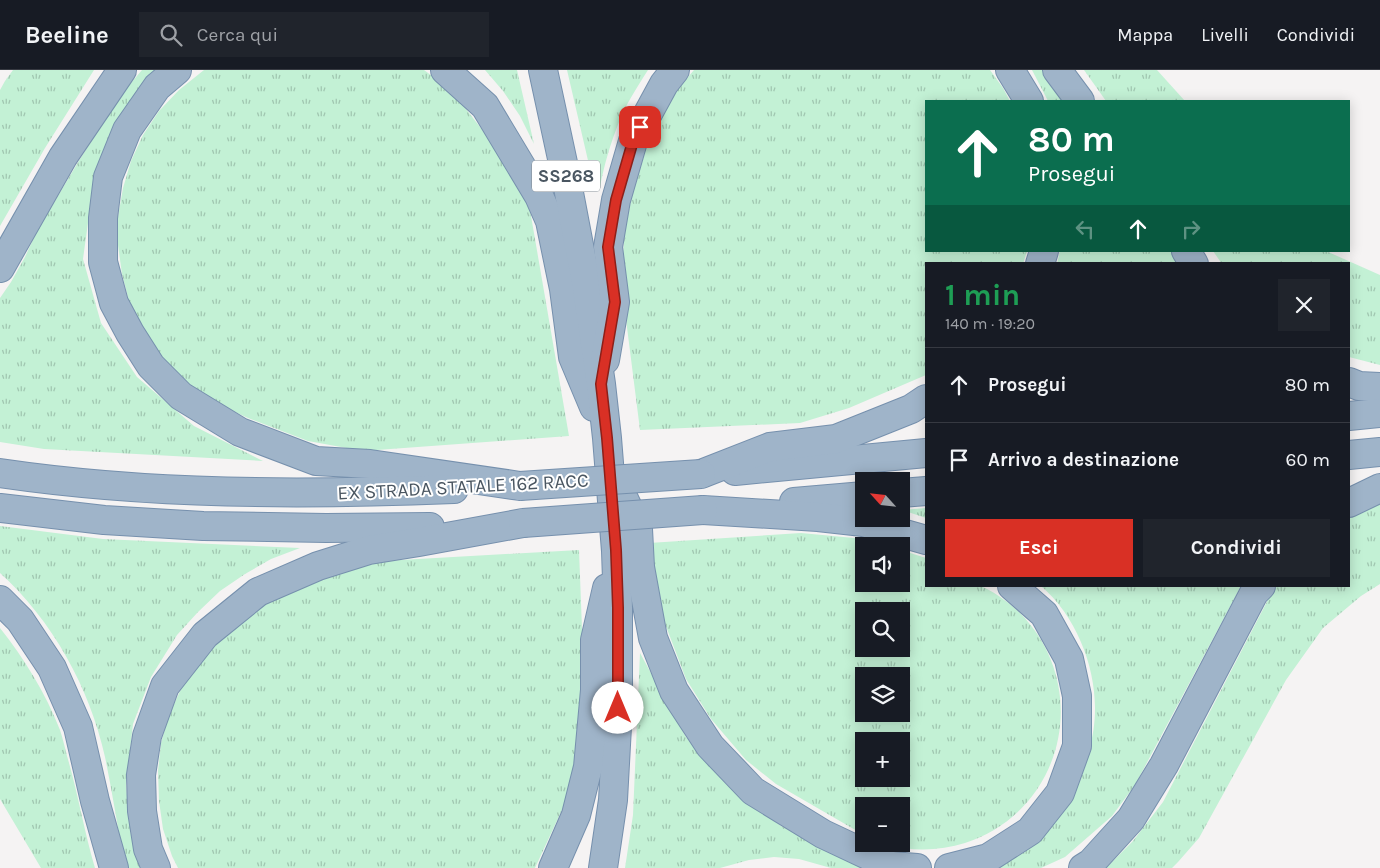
<!DOCTYPE html>
<html lang="it">
<meta charset="utf-8">
<style>
:root{--surface:#171b24;--page:#20242c;--text:#f1f3f6;--muted:#9ea1a6;--line:#363941;--accent:#d93025}
body{margin:0;font-family:Karla,sans-serif;background:var(--page);color:var(--text);height:100vh;display:flex;flex-direction:column;font-size:19px;white-space:nowrap}
*{box-sizing:border-box;margin:0}
p{font-size:16px;color:var(--muted)}
.icon{flex:none;width:28px;height:28px;fill:none;stroke:currentColor;stroke-width:2;stroke-linecap:round;stroke-linejoin:round}
.map{position:relative;flex:1;overflow:hidden}
.panel{position:absolute;left:925px;top:192px;width:425px;height:325px;display:flex;flex-direction:column;background:var(--surface);border-radius:0px;box-shadow:0 2px 12px #0003}
.panel>*{flex:none}
.hud{position:absolute;left:925px;top:30px;width:425px;height:152px;border-radius:0px;box-shadow:0 2px 12px #0003;background:#0b6e4f;color:#fff;overflow:hidden}
.needle{width:32px;rotate:297deg}
.controls{position:absolute;left:855px;top:402px;display:grid;gap:10px}
.controls a{display:grid;place-items:center;width:55px;height:55px;border-radius:0px;background:var(--surface);box-shadow:0 2px 12px #0003;font-size:25px}
.pin{position:absolute;display:grid;place-items:center;width:42px;height:42px;color:#fff;margin:-21px;border-radius:10px;box-shadow:0 2px 8px #0006}
.me{position:absolute;width:55px;margin:-28px;rotate:0deg;stroke-linejoin:round;filter:drop-shadow(0 0 4px #0008)}
.turn{display:flex;align-items:center;gap:18px;height:105px;padding:0 20px;font-size:22px}
.turn .icon{width:65px;height:65px;stroke-width:2.5}
.turn b{display:block;font-size:35px;line-height:42px}
.lanes{display:flex;align-items:center;height:48px;padding:0 20px;background:#0003;justify-content:center;gap:25px;direction:ltr}
.lanes .off{opacity:.35}
.round{display:grid;place-items:center;flex:none;width:52px;height:52px;border-radius:0px;background:var(--page)}
.summary{display:flex;align-items:center;justify-content:space-between;height:85px;padding:0 20px}
h1{font-size:30px;font-weight:700;line-height:38px;color:#1e9e55}
.button{display:flex;gap:10px;margin-top:auto;padding:10px 20px}
.button a{flex:1;height:58px;border-radius:0px;background:var(--accent);color:#fff;font-size:20px;font-weight:700;line-height:58px;text-align:center}
.button a+a{background:var(--page);color:var(--text)}
ul{padding:0;list-style:none}
li{display:flex;align-items:center;gap:15px;height:75px;padding:0 20px;border-top:1px solid var(--line)}
li div{flex:1}
li b{display:block;font-size:19px}
li em{font-style:normal}
header{display:flex;align-items:center;gap:30px;box-sizing:border-box;height:70px;padding:0 25px;background:var(--surface);border-bottom:1px solid var(--line)}
header strong{font-size:24px}
nav{display:flex;gap:28px;margin-inline-start:auto;font-size:18px}
.search{width:350px;height:45px;background:var(--page);display:flex;align-items:center;gap:12px;box-sizing:border-box;padding:0 18px;border-radius:0px;color:var(--muted);font-size:19px}
.map>svg:first-child{display:block}
.grass{fill:url(#grass-tufts);fill-rule:evenodd}
.lines{fill:none;stroke-linecap:round;stroke-linejoin:round}
.trunk-casing{stroke:#7690ad;stroke-width:30}
.trunk{stroke:#9fb4c9;stroke-width:28}
.trunk-bridge-casing{stroke:#7690ad;stroke-width:30;stroke-linecap:butt}
.trunk-bridge{stroke:#9fb4c9;stroke-width:28}
.route-casing{stroke:#8d1f18;stroke-width:12}
.route{stroke:#d93025;stroke-width:9}
.labels{text-anchor:middle;dominant-baseline:central;stroke-width:4;stroke-linejoin:round;paint-order:stroke}
.shield{fill:#fff;stroke:#808990;stroke-width:1}
.shield-label{font-size:18px;font-weight:bold;fill:#4a5661}
.street-label{font-size:19px;fill:#4a5661;stroke:#fff}
</style>
<header>
<strong>Beeline</strong>
<div class="search"><svg class="icon" aria-label="search" viewBox="0 0 24 24"><circle cx="10" cy="10" r="6"/><path d="M15 15l6 6"/></svg>Cerca qui</div>
<nav><a>Mappa</a><a>Livelli</a><a>Condividi</a></nav>
</header>
<div class="map">
<svg width="1380" height="798" viewBox="0 0 1380 798">
<defs>
<pattern id="grass-tufts" width="24" height="20" patternUnits="userSpaceOnUse" patternTransform="scale(1.25)"><rect width="24" height="20" fill="#c3f1d5"/><path d="M3 7l-1-3M5 7V3M7 7l1-3M15 17l-1-3M17 17v-4M19 17l1-3" fill="none" stroke="#a0c6b0"/></pattern>
</defs>
<rect width="100%" height="100%" fill="#f5f3f3"/>
<g class="grass">
<polygon points="13,0 94,0 45,78 0,156 0,20 5,11"/>
<polygon points="142,0 155,0 149,6 130,31 113,58 101,87 93,117 83,189 101,253 137,307 194,356 263,391 44,379 0,372 0,228 11,212 25,187 37,161 80,89 120,26"/>
<polygon points="204,0 424,0 439,11 459,30 501,84 530,140 569,366 363,381 308,371 248,348 222,336 197,321 175,303 157,281 141,257 129,231 122,204 118,175 118,147 123,118 131,91 143,65 159,41 179,20"/>
<polygon points="485,0 517,0 534,74 520,46 503,21"/>
<path d="M567,0H648C638,16 626,34 619,52C611,72 604,95 600,117H595L593,112Z"/>
<polygon points="694,0 990,0 1003,18 1010,31 926,31 926,181 1027,181 1023,194 926,194 926,305 849,338 800,353 640,360 621,210 625,159 638,96 653,57 677,20"/>
<polygon points="1032,0 1044,0 1067,31 1048,31"/>
<polygon points="1084,0 1157,0 1185,31 1106,31"/>
<polygon points="1060,181 1173,181 1182,194 1057,194"/>
<polygon points="1213,181 1326,181 1380,205 1380,295 1349,287 1349,194 1222,194"/>
<polygon points="1380,427 1380,514 1361,526 1323,558 1286,610 1199,768 1178,792 1172,798 1106,798 1133,771 1163,732 1272,522 1277,516 1349,516 1349,445"/>
<polygon points="926,438 926,448 902,440"/>
<path d="M0,456L103,469L300,478L271,489L245,504L220,521L198,542L177,565L151,607L133,654L126,715L131,765L143,798H128L124,789C117,755 112,720 105,687C90,618 52,550 0,503Z"/>
<path d="M801,463L865,469L888,476H864V514H901V480L926,488V516C939,516 952,516 964,516C969,516 974,516 979,516C990,518 1012,535 1020,543C1093,617 1064,741 965,773C940,781 911,782 886,774H901V736H864V765L776,714L746,690L711,649L686,609L664,551L649,473ZM864,541H901V579H864ZM864,606H901V644H864ZM864,671H901V709H864Z"/>
<polygon points="579,480 583,585 578,681 567,729 535,798 178,798 172,786 163,759 159,731 158,701 161,673 169,645 181,619 196,595 236,553 267,533 313,511 383,491"/>
<path d="M1041,516H1241L1135,715L1112,746L1065,787L1041,798H980C1004,777 1028,756 1052,735C1059,729 1073,720 1078,712C1084,704 1087,690 1089,680C1093,666 1095,653 1095,638C1095,594 1075,545 1041,516Z"/>
<path d="M0,558C24,588 46,624 60,660C63,669 65,678 67,686C78,723 84,761 95,798H41L0,729Z"/>
<polygon points="640,583 686,667 726,714 781,756 859,794 872,798 831,798 799,789 774,787 749,790 720,798 625,798 633,745"/>
</g>
<g class="lines">
<defs>
<g id="trunk">
<polyline points="177,0 157,17 127,60 108,107 103,148 103,192 114,233 130,263 151,296 181,326 240,362 316,391 370,394 520,416"/>
<polyline points="445,0 485,36 539,126 550,151 564,219 573,287 594,337"/>
<polyline points="543,0 566,107 586,212 601,314 607,368 616,481 618,538 618,638 613,730 603,798"/>
<polyline points="1010,0 1029,31"/>
<polyline points="1057,0 1080,31"/>
<polyline points="1186,181 1194,194"/>
<polyline points="1040,194 1044,181"/>
<polyline points="0,198 63,87 122,0"/>
<polyline points="605,290 615,232 608,177 616,130 633,71 664,14 675,0"/>
<polyline points="1349,312 1359,316 1380,317"/>
<polyline points="1349,346 1380,343"/>
<polyline points="1349,385 1380,382"/>
<polyline points="735,401 926,383"/>
<path d="M0,403C150,425 303,425 454,419"/>
<polyline points="701,404 770,377 836,369 911,339 926,329"/>
<polyline points="901,423 926,421"/>
<polyline points="622,425 638,459 640,497 653,568 674,621 710,676 753,721 823,764 891,796 917,798"/>
<polyline points="794,432 864,426"/>
<polyline points="1349,433 1380,418"/>
<polyline points="0,438 104,450 203,456 326,458 430,457"/>
<polyline points="703,440 818,447 863,452 926,470"/>
<polyline points="0,530 20,550 52,598 78,657 95,731 114,798"/>
<polyline points="156,798 148,779 142,741 141,705 147,666 165,616 205,565 258,522 318,496 369,480 419,472 523,453"/>
<polyline points="553,798 576,745 588,697 595,620 595,570 607,518"/>
<polyline points="949,798 988,788 1030,761 1060,723 1077,676 1077,626 1069,589 1044,544 1012,516"/>
<polyline points="1083,798 1091,793 1131,749 1164,695 1254,523 1261,516"/>
</g>
</defs>
<use href="#trunk" class="trunk-casing"/>
<use href="#trunk" class="trunk"/>
<defs>
<g id="trunk-bridge">
<polyline points="520,416 701,404"/>
<polyline points="523,453 703,440"/>
</g>
</defs>
<use href="#trunk-bridge" class="trunk-bridge-casing"/>
<use href="#trunk-bridge" class="trunk-bridge"/>
</g>
<g class="lines">
<defs>
<polyline id="route" points="618,638 618,538 616,480 607,368 601,314 615,232 608,177 616,130 633,71 640,57"/>
</defs>
<use href="#route" class="route-casing"/>
<use href="#route" class="route"/>
</g>
<g class="labels">
<rect class="shield" x="532" y="90.5" width="68" height="31" rx="4"/>
<g class="shield-label">
<text x="566" y="106">SS268</text>
</g>
<g class="street-label">
<text transform="translate(463 417) rotate(-3)">EX STRADA STATALE 162 RACC</text>
</g>
</g>
</svg>
<div class="controls">
<a><svg class="needle" viewBox="-14 -14 28 28"><path d="M0-13l5 13h-10z" fill="#e53935"/><path d="M0 13l5-13h-10z" fill="#9ea1a6"/></svg></a>
<a><svg class="icon" aria-label="sound" viewBox="0 0 24 24"><path d="M4 9h4l5-4v14l-5-4H4zM17 9q2 3 0 6"/></svg></a>
<a><svg class="icon" aria-label="search" viewBox="0 0 24 24"><circle cx="10" cy="10" r="6"/><path d="M15 15l6 6"/></svg></a>
<a><svg class="icon" aria-label="layers" viewBox="0 0 24 24"><path d="M12 4l9 5-9 5-9-5zM3 14l9 5 9-5"/></svg></a>
<a>+</a>
<a>−</a>
</div>
<div class="pin" style="left:640px;top:57px;background:#d93025"><svg class="icon" aria-label="arrive" viewBox="0 0 24 24"><path d="M6 21V4h12l-3 4 3 4H6"/></svg></div>
<svg class="me" style="left:618px;top:638px" viewBox="-20 -20 40 40"><circle r="19" fill="#fff"/><path d="M0-13L10 11 0 6-10 11z" fill="#d93025"/></svg>
<div class="hud">
<div class="turn"><svg class="icon" aria-label="ahead" viewBox="0 0 24 24"><path d="M12 20V5M6 11l6-6 6 6"/></svg><div><b>80 m</b>Prosegui</div></div>
<div class="lanes"><svg class="icon off" aria-label="left" viewBox="0 0 24 24"><path d="M17 20v-9H6M10 6l-5 5 5 5"/></svg><svg class="icon" aria-label="ahead" viewBox="0 0 24 24"><path d="M12 20V5M6 11l6-6 6 6"/></svg><svg class="icon off" aria-label="right" viewBox="0 0 24 24"><path d="M7 20v-9h11M14 6l5 5-5 5"/></svg></div>
</div>
<section class="panel">
<div class="summary"><div><h1>1 min</h1><p>140 m · 19:20</p></div><a class="round"><svg class="icon" aria-label="close" viewBox="0 0 24 24"><path d="M6 6l12 12M18 6L6 18"/></svg></a></div>
<ul>
<li><svg class="icon" aria-label="ahead" viewBox="0 0 24 24"><path d="M12 20V5M6 11l6-6 6 6"/></svg><div><b>Prosegui</b></div><em>80 m</em></li>
<li><svg class="icon" aria-label="arrive" viewBox="0 0 24 24"><path d="M6 21V4h12l-3 4 3 4H6"/></svg><div><b>Arrivo a destinazione</b></div><em>60 m</em></li>
</ul>
<div class="button"><a>Esci</a><a>Condividi</a></div>
</section>
</div>
